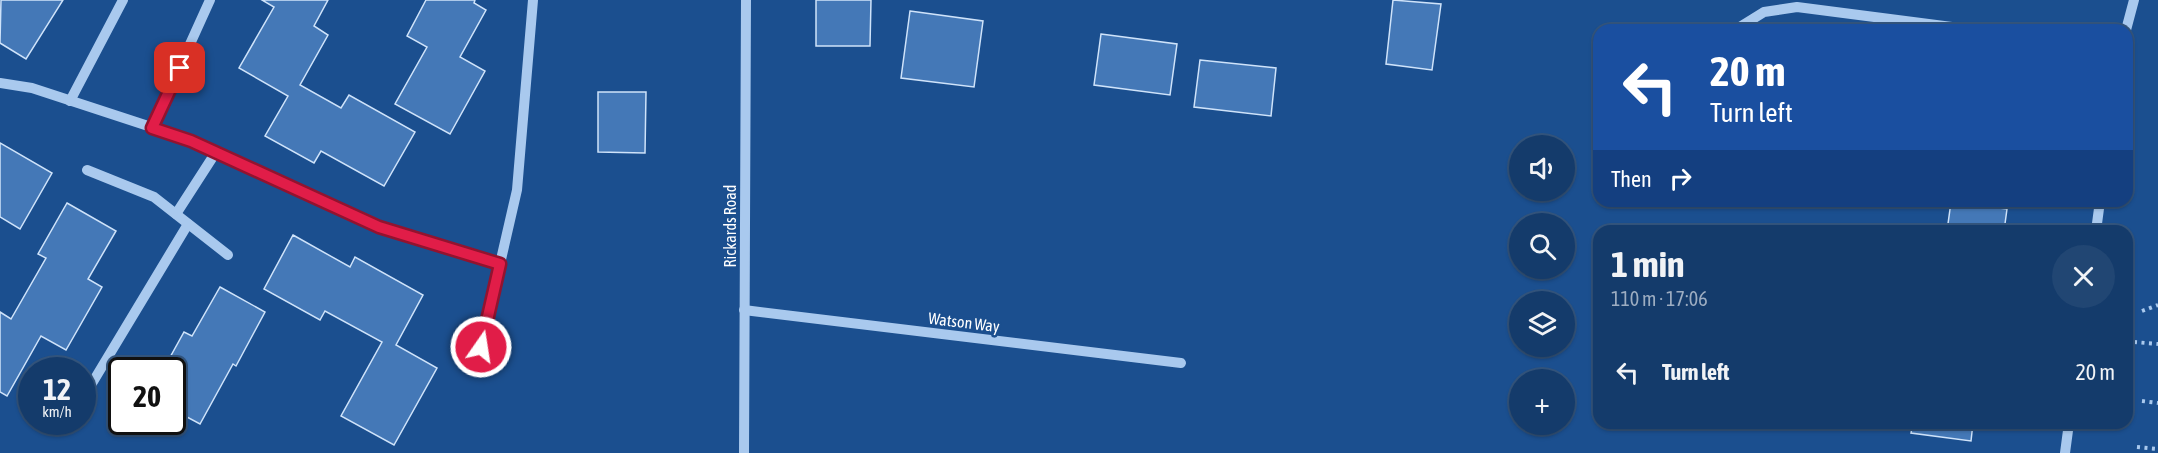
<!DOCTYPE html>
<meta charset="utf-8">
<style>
:root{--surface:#143b6b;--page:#214673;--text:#f1f3f6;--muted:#9dadc1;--line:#33557e}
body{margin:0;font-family:"Asap Condensed",sans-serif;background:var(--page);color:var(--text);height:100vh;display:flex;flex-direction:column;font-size:22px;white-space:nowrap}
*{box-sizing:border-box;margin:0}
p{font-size:20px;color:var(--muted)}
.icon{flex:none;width:33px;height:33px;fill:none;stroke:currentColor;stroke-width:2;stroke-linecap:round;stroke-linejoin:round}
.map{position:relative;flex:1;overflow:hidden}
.side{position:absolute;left:1593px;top:225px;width:540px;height:204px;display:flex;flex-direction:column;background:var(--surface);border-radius:18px;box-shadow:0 2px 4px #0004,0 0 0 2px var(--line)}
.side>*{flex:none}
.top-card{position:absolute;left:1593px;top:24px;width:540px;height:183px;border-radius:18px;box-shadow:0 2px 4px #0004,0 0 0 2px var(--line);background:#1a4fa0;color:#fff;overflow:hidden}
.buttons{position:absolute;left:1509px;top:135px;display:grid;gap:12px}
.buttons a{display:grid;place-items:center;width:66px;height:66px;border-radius:50%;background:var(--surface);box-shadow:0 2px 4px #0004,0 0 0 2px var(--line);font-size:30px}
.speed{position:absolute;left:18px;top:357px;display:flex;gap:12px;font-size:30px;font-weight:700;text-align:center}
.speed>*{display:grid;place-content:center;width:78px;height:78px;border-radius:50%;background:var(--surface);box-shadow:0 2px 4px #0004,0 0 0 2px var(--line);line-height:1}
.speed small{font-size:15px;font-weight:400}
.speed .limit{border:3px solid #111;border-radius:9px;background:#fff;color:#111}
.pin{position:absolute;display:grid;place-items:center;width:51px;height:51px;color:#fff;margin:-26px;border-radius:12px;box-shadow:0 3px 9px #0006}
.me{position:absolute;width:66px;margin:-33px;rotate:13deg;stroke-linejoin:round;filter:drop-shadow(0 0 4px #0008)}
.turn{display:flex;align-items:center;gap:21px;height:126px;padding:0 18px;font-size:27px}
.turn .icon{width:78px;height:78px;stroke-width:2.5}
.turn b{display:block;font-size:42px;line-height:51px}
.then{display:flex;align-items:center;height:57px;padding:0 18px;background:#0003;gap:12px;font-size:22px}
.round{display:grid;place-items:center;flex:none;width:63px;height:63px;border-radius:32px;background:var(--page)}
.headline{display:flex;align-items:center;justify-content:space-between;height:102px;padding:0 18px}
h1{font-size:36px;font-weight:700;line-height:45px}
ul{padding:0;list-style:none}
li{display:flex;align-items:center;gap:18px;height:90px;padding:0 18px}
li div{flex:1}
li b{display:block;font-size:22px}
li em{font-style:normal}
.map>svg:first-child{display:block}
.building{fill:#4478b7;stroke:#cfe3fa;stroke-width:1.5}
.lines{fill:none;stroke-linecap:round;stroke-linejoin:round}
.path{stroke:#a9c9ee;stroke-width:4;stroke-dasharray:3 4.5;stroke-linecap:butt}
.minor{stroke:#a9c9ee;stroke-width:10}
.route-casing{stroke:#92132f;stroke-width:15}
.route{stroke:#e11d48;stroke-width:10}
.labels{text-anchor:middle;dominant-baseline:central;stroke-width:5;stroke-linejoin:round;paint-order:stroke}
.street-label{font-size:16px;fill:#fff;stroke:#1b4f8f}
</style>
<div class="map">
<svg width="2158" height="453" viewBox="0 0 2158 453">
<rect width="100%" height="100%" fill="#1b4f8f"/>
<g class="building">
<polygon points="1,0 63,0 26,59 0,43"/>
<polygon points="262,0 328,0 314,26 328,35 300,85 341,108 349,95 415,132 384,186 321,151 314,163 265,136 288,96 239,68 274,7"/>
<polygon points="426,0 475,0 474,3 486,10 460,57 485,71 450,134 395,104 427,47 407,36"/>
<polygon points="816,0 871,0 870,46 816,46"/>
<polygon points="1393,0 1441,4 1432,70 1386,64"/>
<polygon points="910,11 983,21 974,87 901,78"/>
<polygon points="1101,34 1177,44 1170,95 1094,85"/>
<polygon points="1200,60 1276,68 1271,116 1194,107"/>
<polygon points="598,92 646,92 645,153 598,152"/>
<polygon points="0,143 52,173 20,229 0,217"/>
<polygon points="1951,202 2007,209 2004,231 1947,231"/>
<polygon points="67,203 116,231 88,279 102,287 66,350 41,336 7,396 0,392 0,312 11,319 46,258 38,254"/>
<polygon points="293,235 350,267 355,257 423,295 396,345 437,368 394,445 341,416 382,342 325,311 320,320 264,289"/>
<polygon points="220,287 265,312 236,366 233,364 200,424 172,409 172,370 163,370 184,332 192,336"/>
<polygon points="1913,423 1973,423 1971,441 1911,433"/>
</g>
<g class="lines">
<g class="path">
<polyline points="2142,311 2158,305"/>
<polyline points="2134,342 2158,344"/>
<polyline points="2142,401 2158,403"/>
<polyline points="2137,447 2158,449"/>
</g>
<g class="minor">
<polyline points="1735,30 1764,12 1797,7 1975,30"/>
<polyline points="2126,30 2134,0"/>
<polyline points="0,83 32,88 191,140 379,227 500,264"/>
<polyline points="70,101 123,0"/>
<polyline points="152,128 210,0"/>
<polyline points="87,170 154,197 228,255"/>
<polyline points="176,214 216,152"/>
<polyline points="2096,231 2100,201"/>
<polyline points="744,310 1181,363"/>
<polyline points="476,368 517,190 533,0"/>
<polyline points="88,390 188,224"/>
<polyline points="744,453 746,0"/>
<polyline points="2065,453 2069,423"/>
</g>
</g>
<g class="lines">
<defs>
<polyline id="route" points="180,68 152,128 191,141 379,227 500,264 481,347"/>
</defs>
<use href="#route" class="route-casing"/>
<use href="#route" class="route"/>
</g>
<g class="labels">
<g class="street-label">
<text transform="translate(730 226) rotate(-90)">Rickards Road</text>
<text transform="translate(964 322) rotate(7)">Watson Way</text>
</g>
</g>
</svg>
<div class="buttons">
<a><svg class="icon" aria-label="sound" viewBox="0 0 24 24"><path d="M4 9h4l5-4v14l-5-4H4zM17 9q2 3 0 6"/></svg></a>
<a><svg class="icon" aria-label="search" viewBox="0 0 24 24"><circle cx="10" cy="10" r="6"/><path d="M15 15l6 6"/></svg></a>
<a><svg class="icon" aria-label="layers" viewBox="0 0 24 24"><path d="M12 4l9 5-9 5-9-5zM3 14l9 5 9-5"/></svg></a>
<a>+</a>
</div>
<div class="speed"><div>12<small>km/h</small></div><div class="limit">20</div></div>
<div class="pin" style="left:180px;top:68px;background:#d93025"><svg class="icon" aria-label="arrive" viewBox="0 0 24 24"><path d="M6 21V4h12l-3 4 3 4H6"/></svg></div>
<svg class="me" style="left:481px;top:347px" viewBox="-20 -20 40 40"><circle r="17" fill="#e11d48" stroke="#fff" stroke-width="3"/><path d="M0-11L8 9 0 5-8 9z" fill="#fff"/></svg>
<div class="top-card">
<div class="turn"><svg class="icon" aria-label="left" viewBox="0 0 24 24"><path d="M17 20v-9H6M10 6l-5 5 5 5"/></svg><div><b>20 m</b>Turn left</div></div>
<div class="then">Then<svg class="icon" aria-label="right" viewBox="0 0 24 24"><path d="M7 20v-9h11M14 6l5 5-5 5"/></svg></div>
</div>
<section class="side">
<div class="headline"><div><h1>1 min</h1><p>110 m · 17:06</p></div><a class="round"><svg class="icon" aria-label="close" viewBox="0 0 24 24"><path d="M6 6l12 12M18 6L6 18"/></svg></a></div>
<ul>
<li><svg class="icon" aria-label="left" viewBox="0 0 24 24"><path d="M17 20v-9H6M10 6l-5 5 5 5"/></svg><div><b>Turn left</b></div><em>20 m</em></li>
</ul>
</section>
</div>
